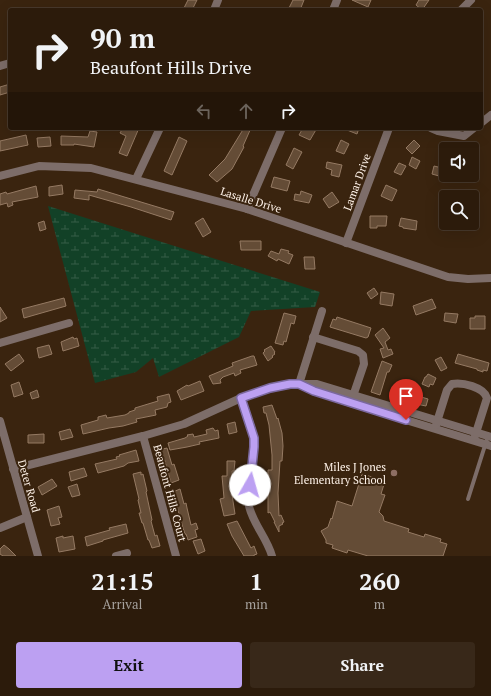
<!DOCTYPE html>
<style>
:root{--surface:#2c1b0b;--page:#382819;--text:#f1f3f6;--muted:#a6a19d;--line:#48392c;--accent:#bca0f2}
body{margin:0;font-family:"PT Serif",serif;background:var(--page);color:var(--text);height:100vh;display:flex;flex-direction:column;font-size:15px;white-space:nowrap}
*{box-sizing:border-box;margin:0}
p{font-size:13px;color:var(--muted)}
.icon{flex:none;width:22px;height:22px;fill:none;stroke:currentColor;stroke-width:2;stroke-linecap:round;stroke-linejoin:round}
.map{position:relative;height:556px;overflow:hidden}
.details{display:flex;flex-direction:column;background:var(--surface);flex:1}
.details>*{flex:none}
.guide{position:absolute;left:8px;top:8px;width:475px;height:122px;border-radius:4px;box-shadow:0 4px 16px #0002,0 0 0 1px var(--line);background:#2c1b0b;color:var(--text);overflow:hidden}
.tools{position:absolute;left:439px;top:142px;display:grid;gap:8px}
.tools a{display:grid;place-items:center;width:40px;height:40px;border-radius:4px;background:var(--surface);box-shadow:0 4px 16px #0002,0 0 0 1px var(--line);font-size:20px}
.pin{position:absolute;display:grid;place-items:center;width:34px;height:34px;color:#fff;margin:-41px -17px;border-radius:50% 50% 50% 0;rotate:-45deg;box-shadow:0 0 4px #0007}
.pin .icon{rotate:45deg}
.me{position:absolute;width:44px;margin:-22px;rotate:7deg;stroke-linejoin:round;filter:drop-shadow(0 0 3px #0008)}
.turn{display:flex;align-items:center;gap:14px;height:84px;padding:0 16px;font-size:18px}
.turn .icon{width:52px;height:52px;stroke-width:2.5}
.turn b{display:block;font-size:28px;line-height:34px}
.lanes{display:flex;align-items:center;height:38px;padding:0 16px;background:#0003;justify-content:center;gap:20px;direction:ltr}
.lanes .off{opacity:.35}
.eta{display:flex;justify-content:space-evenly;align-items:center;height:68px;text-align:center}
.eta b{font-size:24px;font-weight:700;line-height:28px}
.action{display:flex;gap:8px;margin-top:auto;padding:8px 16px}
.action a{flex:1;height:46px;border-radius:4px;background:var(--accent);color:#111;font-size:16px;font-weight:700;line-height:46px;text-align:center}
.action a+a{background:var(--page);color:var(--text)}
.map>svg:first-child{display:block}
.wetland{fill:url(#wetland-marsh)}
.building{fill:#644c36;stroke:#957a63}
.lines{fill:none;stroke-linecap:round;stroke-linejoin:round}
.lane{stroke:#7d6d69;stroke-width:4}
.street{stroke:#7d6d69;stroke-width:8}
.route-casing{stroke:#7a689d;stroke-width:10}
.route{stroke:#bca0f2;stroke-width:7}
.education-dot{fill:#8d6e63;stroke:#3a240f;stroke-width:1.5}
.labels{text-anchor:middle;dominant-baseline:central;stroke-width:4;stroke-linejoin:round;paint-order:stroke}
.street-label{font-size:11px;fill:#fdf1e7;stroke:#3a240f}
.poi-label{font-size:11px;fill:#fdf1e7;stroke:#3a240f;text-anchor:end}
</style>
<div class="map">
<svg width="491" height="556" viewBox="0 0 491 556">
<defs>
<pattern id="wetland-marsh" width="20" height="14" patternUnits="userSpaceOnUse"><rect width="20" height="14" fill="#124127"/><path d="M1 5h8M5 5V1M11 12h8M15 12V8" fill="none" stroke="#355d46"/></pattern>
</defs>
<rect width="100%" height="100%" fill="#3a240f"/>
<polygon class="wetland" points="48,206 320,292 315,307 251,311 239,337 159,377 153,358 136,372 95,383"/>
<g class="building">
<polygon points="188,0 197,0 192,10 183,10"/>
<polygon points="293,0 304,0 300,10 288,10"/>
<polygon points="352,0 371,0 368,7"/>
<polygon points="419,0 429,0 422,10 416,5"/>
<polygon points="10,84 10,92 0,95 0,87"/>
<polygon points="123,128 139,128 127,156 119,153 126,136 120,133"/>
<polygon points="244,128 251,128 243,146 244,147 232,169 217,182 209,175 225,159"/>
<polygon points="303,128 317,128 310,140 299,135"/>
<polygon points="342,128 359,128 357,134"/>
<polygon points="90,131 97,132 94,147 74,144 74,145 61,145 61,136 88,137"/>
<polygon points="26,135 28,145 0,151 0,141"/>
<polygon points="50,137 51,146 38,147 37,138"/>
<polygon points="179,137 187,141 172,175 164,171"/>
<polygon points="341,140 349,144 344,154 336,151"/>
<polygon points="414,140 420,146 412,154 406,148"/>
<polygon points="294,148 302,152 293,169 286,165"/>
<polygon points="412,157 420,161 416,169 409,165"/>
<polygon points="327,162 342,165 339,177 331,175 332,170 326,168"/>
<polygon points="399,163 406,166 401,175 394,172"/>
<polygon points="434,166 446,169 446,178 432,174"/>
<polygon points="274,177 290,181 287,191 271,187"/>
<polygon points="62,185 63,194 49,196 49,187"/>
<polygon points="386,185 397,190 392,201 381,196"/>
<polygon points="36,186 38,197 12,202 13,205 8,207 7,203 0,205 0,194 6,192 7,194"/>
<polygon points="98,189 174,212 171,220 131,207 89,195 89,200 74,198 75,190 97,192"/>
<polygon points="301,191 312,195 309,203 294,200 295,194 300,195"/>
<polygon points="332,192 339,202 329,208 323,199"/>
<polygon points="370,216 387,216 386,226 377,226 377,228 370,228"/>
<polygon points="203,218 211,232 203,237 195,223"/>
<polygon points="401,218 417,221 416,230 403,228 403,227 399,226"/>
<polygon points="44,221 46,229 40,231 38,223"/>
<polygon points="240,241 261,241 261,250 241,250"/>
<polygon points="281,249 289,251 288,253 293,255 289,264 278,259 277,261 268,256 271,251 279,254"/>
<polygon points="304,257 314,257 315,269 305,269"/>
<polygon points="374,288 378,294 371,299 367,293"/>
<polygon points="381,292 394,294 392,306 380,304"/>
<polygon points="64,298 66,306 24,318 22,309"/>
<polygon points="432,299 436,308 416,315 413,306"/>
<polygon points="0,307 7,318 0,322"/>
<polygon points="284,313 296,316 294,324 291,323 286,342 284,341 283,345 275,343"/>
<polygon points="445,313 458,314 456,323 444,321"/>
<polygon points="475,316 485,316 485,329 470,329 470,318 475,318"/>
<polygon points="337,317 371,328 368,337 366,338 330,327 333,319 336,320"/>
<polygon points="383,328 390,338 385,342 388,350 391,349 393,354 383,358 380,349 384,348 375,335"/>
<polygon points="73,337 74,339 77,338 79,346 63,351 61,342"/>
<polygon points="49,345 52,354 39,358 37,348"/>
<polygon points="271,346 275,352 274,353 275,354 272,356 273,357 268,361 263,353 265,351 264,350"/>
<polygon points="19,354 24,361 11,371 5,364"/>
<polygon points="458,354 489,363 487,371 483,370 483,372 477,370 477,369 455,363"/>
<polygon points="252,356 254,356 257,365 240,370 241,373 235,376 234,373 223,377 220,380 221,383 213,384 209,376 233,366 232,363"/>
<polygon points="441,357 447,368 441,371 435,360"/>
<polygon points="382,361 392,365 389,372 387,372 380,395 371,392"/>
<polygon points="428,374 436,378 433,385 430,384 429,387 422,384 425,377 426,377"/>
<polygon points="200,381 204,391 181,400 177,391 187,385 188,386"/>
<polygon points="19,382 23,394 14,397 11,385"/>
<polygon points="37,390 39,397 32,399 30,393"/>
<polygon points="169,394 171,402 168,403 167,407 155,410 156,415 136,419 137,422 123,426 109,428 83,434 81,425 98,420 98,417 106,415 107,418 125,415 129,413 129,412 135,410 135,408 158,401 157,397"/>
<polygon points="418,396 428,399 426,406 416,404"/>
<polygon points="272,405 277,419 278,418 279,422 282,433 283,446 282,461 280,461 278,493 279,516 281,515 284,522 282,523 283,524 279,526 279,532 274,522 275,522 270,512 268,513 268,470 272,470 272,455 269,425 266,413 264,413 263,407"/>
<polygon points="235,422 237,432 229,434 227,424"/>
<polygon points="213,428 215,431 218,430 219,438 199,442 200,444 187,447 170,450 168,443 185,438 188,436 187,435 193,434 194,437 207,434 206,430"/>
<polygon points="70,429 73,437 61,440 59,432"/>
<polygon points="44,434 44,443 28,443 28,435"/>
<polygon points="167,448 172,465 174,464 179,480 171,483 164,458 161,458 159,450"/>
<polygon points="136,450 139,461 128,463 124,466 98,473 95,464 117,459 116,457 120,456 119,455"/>
<polygon points="227,461 235,461 234,471 232,471 233,487 231,488 235,514 224,516 220,499 224,498 222,476 227,476"/>
<polygon points="84,468 87,476 71,481 69,472"/>
<polygon points="141,472 141,475 143,474 147,491 146,492 152,520 151,521 155,536 157,535 160,546 152,548 149,540 148,540 143,523 142,523 139,513 141,513 138,500 139,499 133,474"/>
<polygon points="362,474 385,481 381,494 385,495 379,512 383,516 384,521 409,529 408,532 424,537 425,534 441,539 440,542 447,544 443,556 368,556 348,550 347,553 332,548 333,545 326,543 326,540 321,531 328,527 331,518 332,519 337,501 352,506"/>
<polygon points="52,479 57,486 42,495 38,487"/>
<polygon points="77,484 80,495 72,497 68,487"/>
<polygon points="180,489 184,504 186,503 187,508 191,525 196,523 198,529 195,530 197,537 188,540 186,534 185,534 183,528 173,492"/>
<polygon points="59,506 62,517 58,518 60,524 51,526 47,510"/>
<polygon points="237,521 251,548 254,546 257,554 254,555 254,556 244,556 232,536 227,524"/>
<polygon points="126,524 128,533 103,540 103,541 87,546 85,537 110,530 109,528"/>
<polygon points="63,536 63,538 73,536 75,549 59,552 56,538"/>
<polygon points="201,539 205,551 198,554 193,541"/>
<polygon points="4,545 9,549 16,556 3,556 0,554 0,549"/>
</g>
<g class="lines">
<polyline class="lane" points="468,499 488,436"/>
<g class="street">
<polyline points="214,10 218,0"/>
<polyline points="333,10 337,0"/>
<polyline points="461,10 471,0"/>
<polyline points="0,66 10,63"/>
<polyline points="481,123 491,115"/>
<polyline points="431,128 438,131 464,136 474,128"/>
<polyline points="0,176 39,166 91,168 247,209 448,277 468,279 491,278"/>
<polyline points="136,179 160,128"/>
<polyline points="247,209 282,128"/>
<polyline points="346,243 389,128"/>
<polyline points="313,337 358,351 363,355 364,364 352,399"/>
<polyline points="0,343 69,323"/>
<polyline points="299,384 322,311"/>
<polyline points="302,385 314,391 350,403 491,446"/>
<path d="M241,398C246,414 255,432 254,448C253,466 246,489 249,506C253,524 267,538 272,556"/>
<polyline points="0,421 38,556"/>
<path d="M436,425L447,390L452,384C462,382 484,387 487,398L475,436"/>
<polyline points="143,436 176,556"/>
<polyline points="13,469 143,436 184,424 241,398 270,388 290,384 317,384 491,437"/>
<polyline points="0,528 27,517"/>
<polyline points="116,556 127,553"/>
</g>
</g>
<g class="lines">
<defs>
<polyline id="route" points="250,485 254,447 254,438 241,398 270,388 290,384 299,384 314,391 406,420"/>
</defs>
<use href="#route" class="route-casing"/>
<use href="#route" class="route"/>
</g>
<circle class="education-dot" cx="394" cy="473" r="4"/>
<g class="labels">
<g class="street-label">
<text transform="translate(357 182) rotate(-70)">Lamar Drive</text>
<text transform="translate(251 200) rotate(17)">Lasalle Drive</text>
<text transform="translate(29 486) rotate(74)">Deter Road</text>
<text transform="translate(170 493) rotate(75)">Beaufont Hills Court</text>
</g>
<g class="poi-label">
<text x="386" y="467">Miles J Jones<tspan x="386" dy="13">Elementary School</tspan></text>
</g>
</g>
</svg>
<div class="tools">
<a><svg class="icon" aria-label="sound" viewBox="0 0 24 24"><path d="M4 9h4l5-4v14l-5-4H4zM17 9q2 3 0 6"/></svg></a>
<a><svg class="icon" aria-label="search" viewBox="0 0 24 24"><circle cx="10" cy="10" r="6"/><path d="M15 15l6 6"/></svg></a>
</div>
<div class="pin" style="left:406px;top:420px;background:#d93025"><svg class="icon" aria-label="arrive" viewBox="0 0 24 24"><path d="M6 21V4h12l-3 4 3 4H6"/></svg></div>
<svg class="me" style="left:250px;top:485px" viewBox="-20 -20 40 40"><circle r="19" fill="#fff"/><path d="M0-13L10 11 0 6-10 11z" fill="#bca0f2"/></svg>
<div class="guide">
<div class="turn"><svg class="icon" aria-label="right" viewBox="0 0 24 24"><path d="M7 20v-9h11M14 6l5 5-5 5"/></svg><div><b>90 m</b>Beaufont Hills Drive</div></div>
<div class="lanes"><svg class="icon off" aria-label="left" viewBox="0 0 24 24"><path d="M17 20v-9H6M10 6l-5 5 5 5"/></svg><svg class="icon off" aria-label="ahead" viewBox="0 0 24 24"><path d="M12 20V5M6 11l6-6 6 6"/></svg><svg class="icon" aria-label="right" viewBox="0 0 24 24"><path d="M7 20v-9h11M14 6l5 5-5 5"/></svg></div>
</div>
</div>
<section class="details">
<div class="eta">
<div><b>21:15</b><p>Arrival</p></div>
<div><b>1</b><p>min</p></div>
<div><b>260</b><p>m</p></div>
</div>
<div class="action"><a>Exit</a><a>Share</a></div>
</section>
